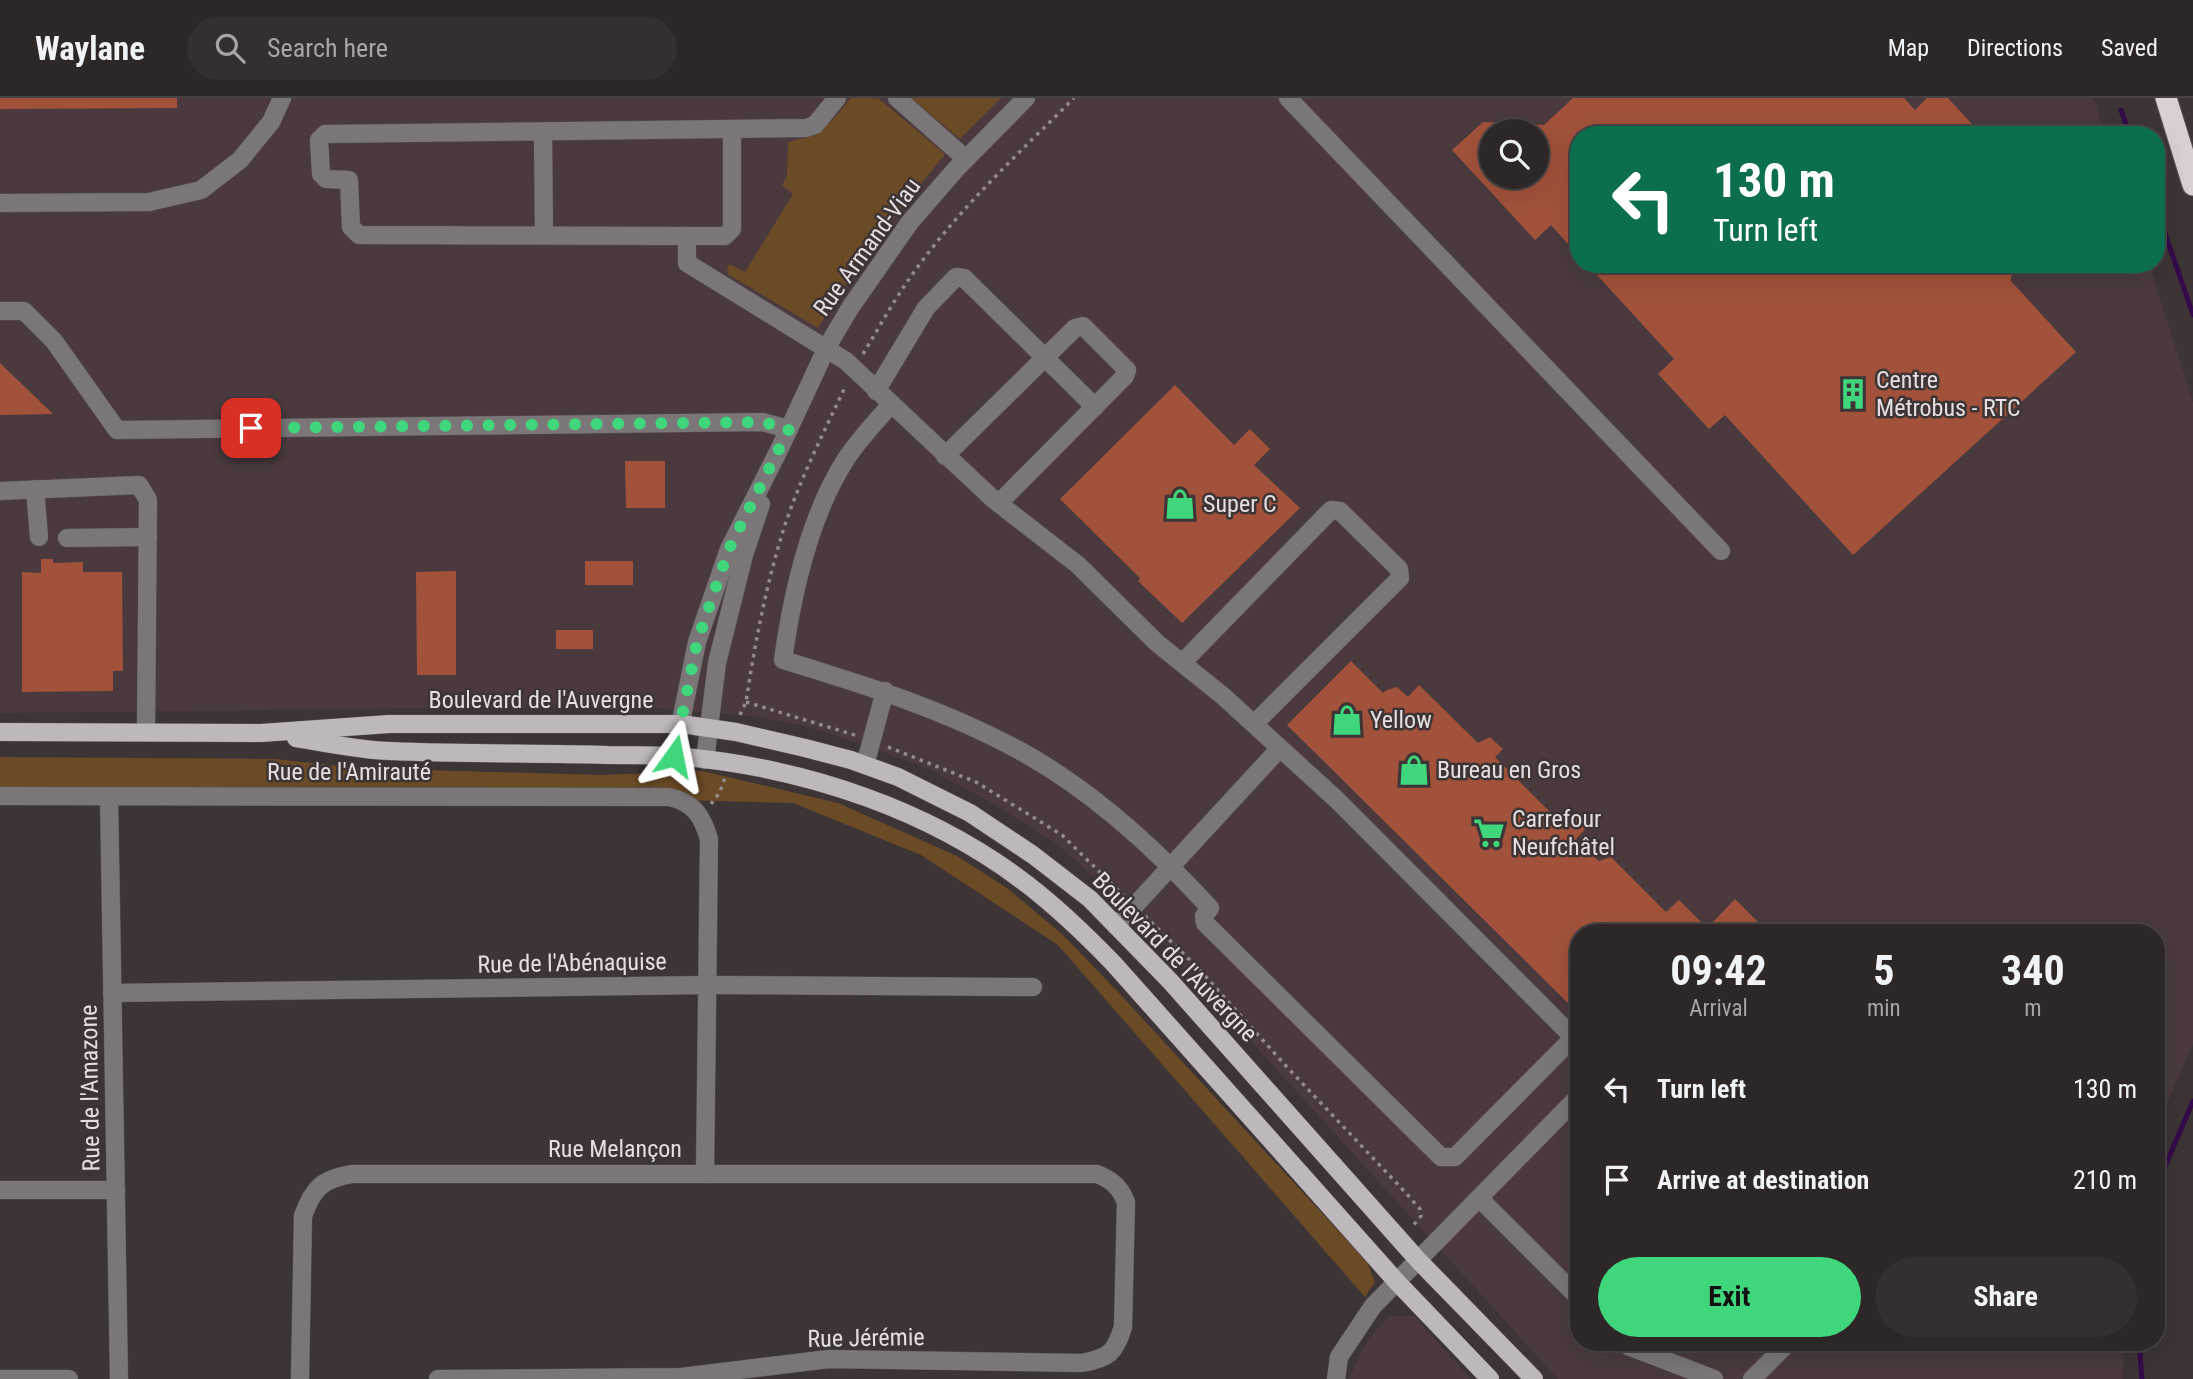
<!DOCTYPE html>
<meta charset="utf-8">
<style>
:root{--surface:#2d2728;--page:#352f30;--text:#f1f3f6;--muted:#a7a5a8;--line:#484445;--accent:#40d77c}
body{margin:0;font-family:"Roboto Condensed",sans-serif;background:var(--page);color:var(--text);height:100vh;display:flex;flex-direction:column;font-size:26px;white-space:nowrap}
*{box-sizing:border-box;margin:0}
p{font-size:23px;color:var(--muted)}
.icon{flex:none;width:38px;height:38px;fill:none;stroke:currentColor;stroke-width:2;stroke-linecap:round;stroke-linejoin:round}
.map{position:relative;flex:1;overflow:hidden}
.drawer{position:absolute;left:1570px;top:826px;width:595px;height:427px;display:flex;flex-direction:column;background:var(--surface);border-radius:28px;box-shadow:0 7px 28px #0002,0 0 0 2px var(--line)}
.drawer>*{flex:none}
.banner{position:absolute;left:1570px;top:28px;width:595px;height:147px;border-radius:28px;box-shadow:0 7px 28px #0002,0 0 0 2px var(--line);background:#0b6e4f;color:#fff;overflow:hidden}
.fabs{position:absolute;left:1479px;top:21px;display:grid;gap:14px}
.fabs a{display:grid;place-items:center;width:70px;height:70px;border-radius:50%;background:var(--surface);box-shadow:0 7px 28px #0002,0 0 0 2px var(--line);font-size:35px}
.pin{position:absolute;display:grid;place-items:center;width:60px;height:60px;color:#fff;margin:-30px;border-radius:14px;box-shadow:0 4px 10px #0006}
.me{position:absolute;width:77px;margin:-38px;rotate:12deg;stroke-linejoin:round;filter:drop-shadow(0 0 5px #0008)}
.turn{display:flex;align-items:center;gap:24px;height:147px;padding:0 28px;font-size:32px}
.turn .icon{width:91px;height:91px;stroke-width:2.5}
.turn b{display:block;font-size:49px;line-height:60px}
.eta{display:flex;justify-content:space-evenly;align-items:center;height:119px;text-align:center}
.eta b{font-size:42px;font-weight:700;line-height:49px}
.button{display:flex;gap:14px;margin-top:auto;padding:14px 28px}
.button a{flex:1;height:80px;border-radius:42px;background:var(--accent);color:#111;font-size:28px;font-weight:700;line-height:80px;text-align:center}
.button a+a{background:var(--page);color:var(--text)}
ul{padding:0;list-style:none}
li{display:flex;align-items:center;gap:21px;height:91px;padding:0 28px}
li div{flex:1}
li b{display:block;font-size:26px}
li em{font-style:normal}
header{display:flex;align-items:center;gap:42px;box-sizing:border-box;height:98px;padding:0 35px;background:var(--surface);border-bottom:2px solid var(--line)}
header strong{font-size:33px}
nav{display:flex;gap:38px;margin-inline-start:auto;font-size:24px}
.search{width:490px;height:63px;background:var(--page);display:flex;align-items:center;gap:18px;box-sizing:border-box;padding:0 24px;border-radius:38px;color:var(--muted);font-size:26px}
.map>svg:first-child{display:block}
.built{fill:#4a3a3d;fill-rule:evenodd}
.green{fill:#6b4a26}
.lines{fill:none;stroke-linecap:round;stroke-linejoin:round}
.stream{stroke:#350a4a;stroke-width:5}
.building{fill:#a2523a;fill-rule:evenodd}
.minor-casing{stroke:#5a5354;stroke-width:19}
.major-casing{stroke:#5a5354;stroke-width:19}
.highway-casing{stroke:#5a5354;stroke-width:23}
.path{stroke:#928b8c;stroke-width:3.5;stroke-dasharray:3.5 5;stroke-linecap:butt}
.minor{stroke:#7b7779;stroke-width:18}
.major{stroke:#beb7bb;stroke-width:18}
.highway{stroke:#d9d0d5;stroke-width:21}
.route{stroke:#40d77c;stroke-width:12;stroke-dasharray:0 21.6}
.labels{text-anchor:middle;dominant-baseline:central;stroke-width:5;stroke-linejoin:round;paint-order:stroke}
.street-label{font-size:24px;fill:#e5dfe0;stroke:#3c3435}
.poi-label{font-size:24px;fill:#e5dfe0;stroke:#3c3435;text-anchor:start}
</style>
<header>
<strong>Waylane</strong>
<div class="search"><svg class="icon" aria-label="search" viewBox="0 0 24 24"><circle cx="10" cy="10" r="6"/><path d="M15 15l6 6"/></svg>Search here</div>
<nav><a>Map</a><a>Directions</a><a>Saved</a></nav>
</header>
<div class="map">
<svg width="2193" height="1281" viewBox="0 0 2193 1281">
<rect width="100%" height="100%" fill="#3c3435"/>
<g class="built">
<path d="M0,0H2093L2106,37H1578V166H2149L2193,304V946L2156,1030V835H1578V1244H2124L2123,1281H1558L1150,832L1062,750L994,706L931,672L870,649L804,628L752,618L632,608L0,615ZM1491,33H1536V79H1491Z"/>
<polygon points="1389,1218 1414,1218 1471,1281 1349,1281 1366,1244"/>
</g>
<g class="green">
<path d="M851,0H878L945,56L868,152L818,230L729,177L727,172L729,166L745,174L793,96L782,87L787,78L788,45C795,40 802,42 810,38C828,30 838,15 851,0Z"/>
<polygon points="911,0 1001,0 960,41"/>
<polygon points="0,659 275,661 356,670 601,677 702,673 838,705 957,758 1007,790 1063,837 1119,895 1367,1164 1375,1184 1365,1199 1058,847 921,757 793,705 683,702 0,698"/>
</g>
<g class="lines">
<g class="stream">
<polyline points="2121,12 2130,37"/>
<polyline points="2156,109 2193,217"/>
<polyline points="2156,1096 2161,1078 2193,1003"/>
<polyline points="2139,1244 2142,1281"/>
</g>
</g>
<g class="building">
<polygon points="0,0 177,0 177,10 0,11"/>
<path d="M1573,0H1904L1915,12L1927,0H1948L1982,37H1578V157L1551,127L1535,142L1452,52L1483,24L1544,27ZM1491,33H1536V79H1491Z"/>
<polygon points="1587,166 2012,166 2011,183 2076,254 1853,457 1725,317 1709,331 1658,276 1674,261"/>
<polygon points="0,265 53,316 0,317"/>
<polygon points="1175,287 1234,347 1250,331 1270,351 1254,367 1300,410 1182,525 1138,483 1140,480 1060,401"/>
<polygon points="625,363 665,363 665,410 626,410"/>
<polygon points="41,461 53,461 53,465 83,464 83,474 122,474 123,573 113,573 113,593 22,594 22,474 41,475"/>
<rect x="585" y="463" width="48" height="24"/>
<polygon points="456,473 456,577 417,577 416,474"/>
<rect x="556" y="532" width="37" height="19"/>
<polygon points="1351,563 1383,595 1387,592 1397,589 1408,599 1419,587 1478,645 1490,639 1503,651 1495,659 1561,725 1583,716 1587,729 1576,741 1599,763 1611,759 1666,814 1679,802 1707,830 1735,801 1769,835 1578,835 1578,915 1287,627"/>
</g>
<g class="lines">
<defs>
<g id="minor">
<polyline points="837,0 815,27 806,30 325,36 319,42 321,76 326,81 349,82 351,129 359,137 687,138 687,165 846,263 993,401 1078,467 1157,545 1223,598 1337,702 1578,944"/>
<polyline points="897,0 966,61"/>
<polyline points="1288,0 1721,453"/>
<polyline points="543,34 544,137"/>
<polyline points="0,105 149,104 201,92 240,62 271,24 282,0"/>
<polyline points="687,138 725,138 732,131 732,31"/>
<polyline points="0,213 24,213 54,243 117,332 762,324 789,331"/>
<polyline points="876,293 926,210 956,179 964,180 1095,309"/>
<path d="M891,306C876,324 859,341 846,361C810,417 792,497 783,562C865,587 946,612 1022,654C1093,693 1155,750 1210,810L1204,818L1205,825L1441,1059H1455L1574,939"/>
<polyline points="945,358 1075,230 1083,228 1127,272 1125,278 999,405"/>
<polyline points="35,391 39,439"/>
<polyline points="0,393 139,387 148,402 146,634"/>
<polyline points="67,440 148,439"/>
<polyline points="1182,565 1331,412 1340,413 1399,471 1400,480 1254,626"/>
<polyline points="674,658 697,544 729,451 780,350 827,249 850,210 910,124 956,71 1026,0"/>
<polyline points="705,662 717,565 744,457 761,406"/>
<polyline points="865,667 885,593"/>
<path d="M0,698L669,699C693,704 702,717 709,741L705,1076"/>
<polyline points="109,698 119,1281"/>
<polyline points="1116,828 1280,650"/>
<polyline points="112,895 705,887 1033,889"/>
<polyline points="0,1092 116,1092"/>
<polyline points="1479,1100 1578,1199"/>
<polyline points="1624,1244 1628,1248 1714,1281"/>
<polyline points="0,1281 69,1281"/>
<path d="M300,1281L303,1118C313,1090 322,1081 352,1076H1097C1112,1082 1120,1089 1126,1104L1123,1229C1115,1255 1109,1260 1082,1265L829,1261L681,1279L438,1281"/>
<polyline points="1336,1281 1339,1259 1373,1208 1578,999"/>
<polyline points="1752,1281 1784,1249 1784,1244"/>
</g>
<g id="major">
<polyline points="0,634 261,635 389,626 681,626 736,634 805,650 851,662 898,679 970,715 1033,757 1090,801 1170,883 1418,1162 1534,1281"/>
<path d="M296,640C327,645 359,652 390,653C462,656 535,655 607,657C633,657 660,657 686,659C808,671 931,712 1028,787C1059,811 1087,838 1114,866L1397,1184L1490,1281"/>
</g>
<polyline id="highway" points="2166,0 2193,87"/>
</defs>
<use href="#minor" class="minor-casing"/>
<use href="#major" class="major-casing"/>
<use href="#highway" class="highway-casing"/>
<g class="path">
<path d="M863,256C877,233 890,209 905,187C952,117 1015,59 1074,0"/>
<polyline points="746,604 858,638"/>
<path d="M740,617L746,604C755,545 766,487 784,430C800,381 824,334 846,287"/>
<polyline points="888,649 976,684 1062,737 1124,798"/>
<polyline points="711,706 720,694 725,679"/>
<polyline points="1145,818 1198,870 1286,968 1405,1094 1420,1111 1421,1118 1412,1129"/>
</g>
<use href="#minor" class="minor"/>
<use href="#major" class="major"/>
<use href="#highway" class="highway"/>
</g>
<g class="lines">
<polyline class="route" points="251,330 762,324 789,331 729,451 697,544 674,658"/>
</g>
<defs>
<symbol id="building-bare" viewBox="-9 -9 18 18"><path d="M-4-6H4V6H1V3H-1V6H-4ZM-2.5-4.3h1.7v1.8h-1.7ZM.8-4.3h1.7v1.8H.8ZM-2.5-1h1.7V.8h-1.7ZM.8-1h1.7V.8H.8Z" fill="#40d77c" stroke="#3c3435" stroke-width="2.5" paint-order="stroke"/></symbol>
<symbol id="shop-bare" viewBox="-9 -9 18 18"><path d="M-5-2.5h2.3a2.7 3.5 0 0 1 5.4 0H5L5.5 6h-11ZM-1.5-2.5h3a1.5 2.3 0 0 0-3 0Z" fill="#40d77c" stroke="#3c3435" stroke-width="2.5" paint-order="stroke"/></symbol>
<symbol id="supermarket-bare" viewBox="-9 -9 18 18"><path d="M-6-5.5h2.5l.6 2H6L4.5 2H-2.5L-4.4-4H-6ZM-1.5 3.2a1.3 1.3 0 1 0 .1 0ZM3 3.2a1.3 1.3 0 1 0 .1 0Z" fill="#40d77c" stroke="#3c3435" stroke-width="2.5" paint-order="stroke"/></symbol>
</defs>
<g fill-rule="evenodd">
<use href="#building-bare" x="1831" y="274" width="44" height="44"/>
<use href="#shop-bare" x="1158" y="384" width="44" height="44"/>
<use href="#shop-bare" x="1325" y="600" width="44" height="44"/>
<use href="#shop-bare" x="1392" y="650" width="44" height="44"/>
<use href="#supermarket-bare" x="1467" y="713" width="44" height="44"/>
</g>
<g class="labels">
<g class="street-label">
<text transform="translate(867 149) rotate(-54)">Rue Armand-Viau</text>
<text x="541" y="602">Boulevard de l'Auvergne</text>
<text x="349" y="674">Rue de l'Amirauté</text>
<text transform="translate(1175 859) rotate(46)">Boulevard de l'Auvergne</text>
<text transform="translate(572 865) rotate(-1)">Rue de l'Abénaquise</text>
<text transform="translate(90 990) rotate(-91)">Rue de l'Amazone</text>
<text x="615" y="1051">Rue Melançon</text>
<text transform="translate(866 1240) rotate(-1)">Rue Jérémie</text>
</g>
<g class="poi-label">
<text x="1876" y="282">Centre<tspan x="1876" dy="28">Métrobus - RTC</tspan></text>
<text x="1203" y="406">Super C</text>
<text x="1370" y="622">Yellow</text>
<text x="1437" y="672">Bureau en Gros</text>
<text x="1512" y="721">Carrefour<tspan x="1512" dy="28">Neufchâtel</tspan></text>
</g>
</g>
</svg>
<div class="fabs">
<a><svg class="icon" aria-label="search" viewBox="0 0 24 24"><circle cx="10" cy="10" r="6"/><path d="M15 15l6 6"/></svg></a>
</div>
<div class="pin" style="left:251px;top:330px;background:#d93025"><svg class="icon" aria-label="arrive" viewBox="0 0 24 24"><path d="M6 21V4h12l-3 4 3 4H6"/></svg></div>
<svg class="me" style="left:674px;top:658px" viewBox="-20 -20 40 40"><path d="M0-17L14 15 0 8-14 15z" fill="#40d77c" stroke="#fff" stroke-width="4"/></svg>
<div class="banner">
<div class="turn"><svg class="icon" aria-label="left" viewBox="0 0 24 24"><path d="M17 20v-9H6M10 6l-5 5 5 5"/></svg><div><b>130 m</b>Turn left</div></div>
</div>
<section class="drawer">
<div class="eta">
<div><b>09:42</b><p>Arrival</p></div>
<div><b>5</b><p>min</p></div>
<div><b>340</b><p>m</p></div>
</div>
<ul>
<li><svg class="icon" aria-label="left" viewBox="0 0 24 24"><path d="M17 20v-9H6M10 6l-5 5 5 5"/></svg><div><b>Turn left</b></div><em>130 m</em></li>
<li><svg class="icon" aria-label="arrive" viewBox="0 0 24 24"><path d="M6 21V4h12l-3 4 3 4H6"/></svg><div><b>Arrive at destination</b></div><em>210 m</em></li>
</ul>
<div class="button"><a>Exit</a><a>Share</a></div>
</section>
</div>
